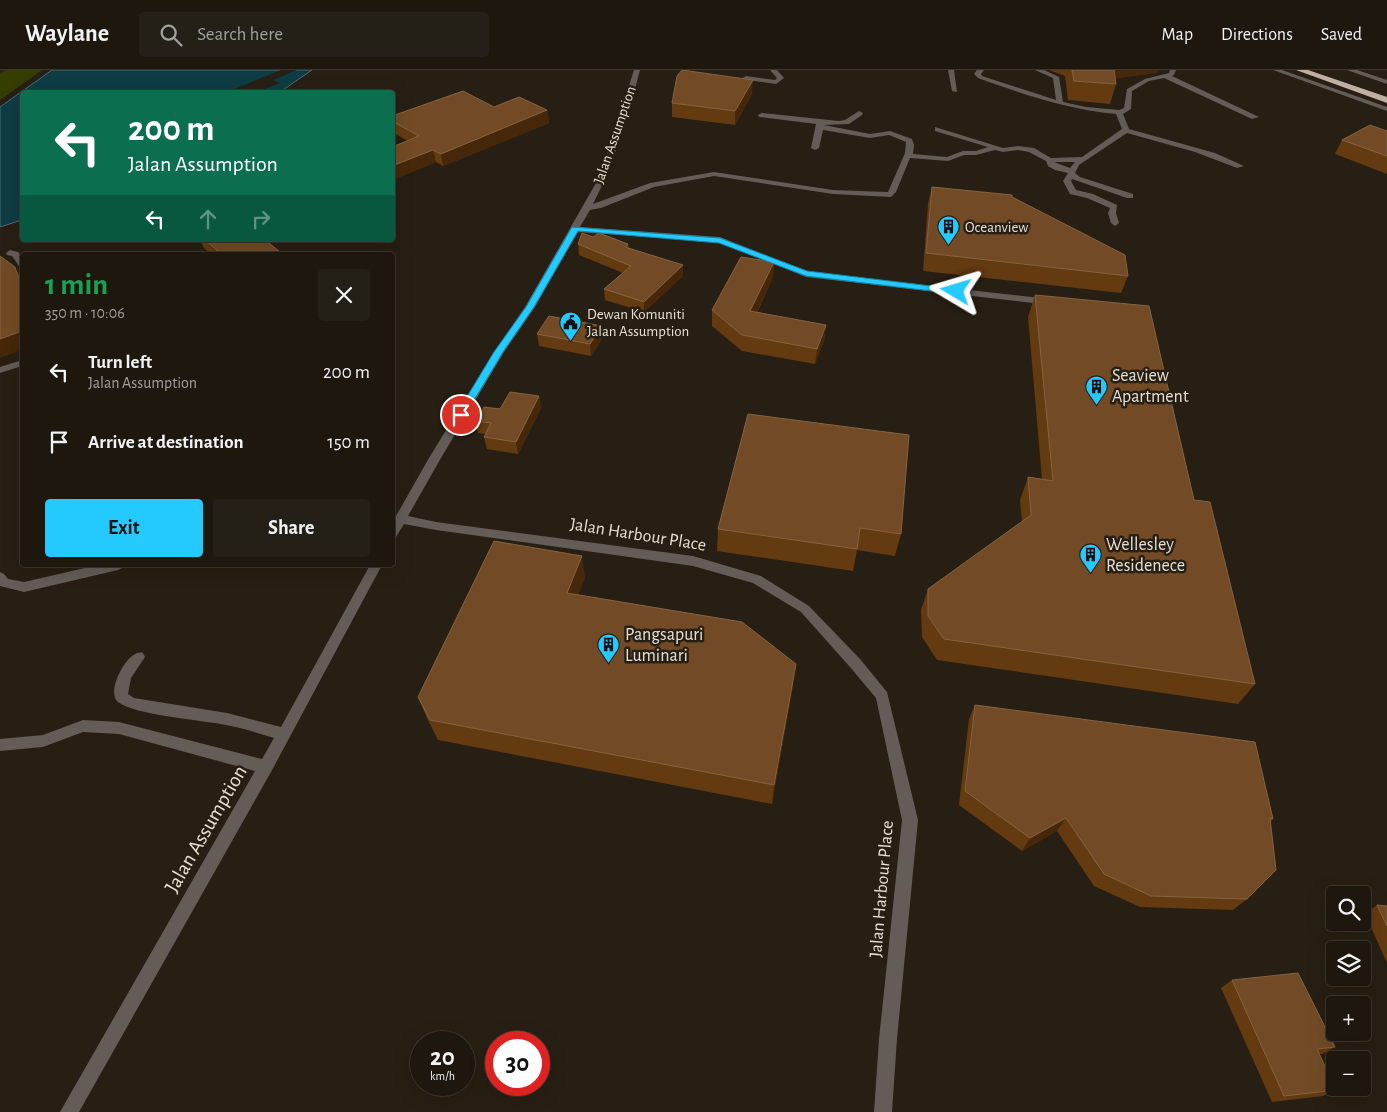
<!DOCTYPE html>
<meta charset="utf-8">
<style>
:root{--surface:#1d170e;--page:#252017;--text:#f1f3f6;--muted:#a09f9e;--line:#3b362e;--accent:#24c9fe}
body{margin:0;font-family:"Alegreya Sans",sans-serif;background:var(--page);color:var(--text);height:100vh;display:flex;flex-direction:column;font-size:19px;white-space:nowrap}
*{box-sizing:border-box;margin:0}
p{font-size:16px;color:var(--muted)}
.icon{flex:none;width:28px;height:28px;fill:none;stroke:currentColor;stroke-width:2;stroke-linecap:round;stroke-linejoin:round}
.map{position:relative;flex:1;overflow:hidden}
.side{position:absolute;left:20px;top:182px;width:375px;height:315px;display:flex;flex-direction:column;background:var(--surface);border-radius:5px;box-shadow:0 5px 20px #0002,0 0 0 1px var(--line)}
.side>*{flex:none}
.hud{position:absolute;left:20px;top:20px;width:375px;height:152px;border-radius:5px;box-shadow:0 5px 20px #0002,0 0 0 1px var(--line);background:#0b6e4f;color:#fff;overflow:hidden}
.fabs{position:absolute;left:1326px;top:816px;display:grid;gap:10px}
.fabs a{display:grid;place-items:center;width:45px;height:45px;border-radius:5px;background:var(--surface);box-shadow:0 5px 20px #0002,0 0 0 1px var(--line);font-size:25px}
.speed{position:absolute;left:410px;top:961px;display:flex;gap:10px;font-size:25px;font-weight:700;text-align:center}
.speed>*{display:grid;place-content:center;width:65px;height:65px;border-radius:50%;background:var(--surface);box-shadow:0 5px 20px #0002,0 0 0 1px var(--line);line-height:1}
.speed small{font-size:12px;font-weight:400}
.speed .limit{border:8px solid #d22;background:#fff;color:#111}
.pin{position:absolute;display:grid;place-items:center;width:42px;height:42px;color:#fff;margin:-21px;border:2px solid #fff;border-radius:50%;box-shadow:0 1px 5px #0007}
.me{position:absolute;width:55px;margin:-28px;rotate:277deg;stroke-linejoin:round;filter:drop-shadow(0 0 4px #0008)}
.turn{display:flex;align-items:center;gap:18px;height:105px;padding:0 25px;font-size:22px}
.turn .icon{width:65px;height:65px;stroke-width:2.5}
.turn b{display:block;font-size:35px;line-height:42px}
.lanes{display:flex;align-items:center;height:48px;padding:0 25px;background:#0003;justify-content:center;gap:25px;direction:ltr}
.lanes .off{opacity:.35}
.round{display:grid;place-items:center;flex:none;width:52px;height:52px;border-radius:5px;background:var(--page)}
.summary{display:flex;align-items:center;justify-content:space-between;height:85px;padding:0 25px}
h1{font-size:30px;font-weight:600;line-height:38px;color:#1e9e55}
.button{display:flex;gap:10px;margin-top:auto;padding:10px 25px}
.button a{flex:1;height:58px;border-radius:5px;background:var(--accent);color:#111;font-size:20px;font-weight:600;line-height:58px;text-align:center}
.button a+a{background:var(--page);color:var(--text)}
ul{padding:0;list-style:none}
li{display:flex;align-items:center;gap:15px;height:70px;padding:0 25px}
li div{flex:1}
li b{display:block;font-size:19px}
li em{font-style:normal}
header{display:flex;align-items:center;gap:30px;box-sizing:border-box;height:70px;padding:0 25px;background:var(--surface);border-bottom:1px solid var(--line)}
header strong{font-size:24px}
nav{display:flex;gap:28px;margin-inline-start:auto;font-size:18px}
.search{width:350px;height:45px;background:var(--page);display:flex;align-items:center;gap:12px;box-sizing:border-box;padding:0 18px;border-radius:5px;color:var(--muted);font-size:19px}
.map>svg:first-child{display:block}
.green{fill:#353d01}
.water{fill:#0e3c44;stroke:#4e6d70}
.pier{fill:#271f13}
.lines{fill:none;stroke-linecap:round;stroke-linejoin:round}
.minor{fill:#635c57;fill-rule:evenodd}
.highway{fill:#c0afa3;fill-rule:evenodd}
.wall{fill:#643a11}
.shaded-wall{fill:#462709}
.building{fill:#724b26;stroke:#846342}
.route{fill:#24c9fe;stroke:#1783a5}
.labels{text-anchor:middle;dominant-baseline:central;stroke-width:5;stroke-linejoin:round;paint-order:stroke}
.far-street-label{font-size:15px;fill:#e5e0d7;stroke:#271f13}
.far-poi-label{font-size:15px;fill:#e5e0d7;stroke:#271f13;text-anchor:start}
.poi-label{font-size:18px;fill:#e5e0d7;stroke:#271f13;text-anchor:start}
.street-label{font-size:18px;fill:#e5e0d7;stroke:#271f13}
.near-street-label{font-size:21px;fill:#e5e0d7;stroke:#271f13}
</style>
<header>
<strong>Waylane</strong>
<div class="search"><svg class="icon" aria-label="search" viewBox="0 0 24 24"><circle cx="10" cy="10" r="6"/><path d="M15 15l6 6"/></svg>Search here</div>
<nav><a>Map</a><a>Directions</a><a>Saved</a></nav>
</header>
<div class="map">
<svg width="1387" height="1042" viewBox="0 0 1387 1042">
<rect width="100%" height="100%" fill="#271f13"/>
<polygon class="green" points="6,0 42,0 0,30 0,3"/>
<polygon class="water" points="52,0 312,0 280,22 22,22 22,150 0,157 0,37"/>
<polygon class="pier" points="281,0 297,0 273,10 280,13 256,22 251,20 245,22 227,22"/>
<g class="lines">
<g class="minor">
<path d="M634,0H640C628,46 615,92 593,134L650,113L714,102L833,120L888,122L905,83L906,72L889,65L870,68L823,60L819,78L815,80L811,78L816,54L759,47L758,45L762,43L839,51L845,50L859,41L863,43L862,45L849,54L824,55L870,64L890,61L912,69L914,75L913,84L947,87L963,81H976L988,77L935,61V57L1003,78L1018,76L1034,78L1051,88L1082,87L1122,59L1116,44C1065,39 1026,25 978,8L974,4L977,0H984L981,4L982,6L1056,30L1053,8L1035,0H1044L1059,7L1063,32L1086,37L1119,40L1124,38L1127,19L1145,9L1169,3L1170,0H1176L1174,5L1172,6L1259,47L1252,49L1164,8L1149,11L1132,21L1131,39L1123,44L1129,59L1215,83L1244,96L1237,98L1195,82L1127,63L1079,95L1075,103L1080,107L1133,124V128H1127L1072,109L1071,111L1076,120L1093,124L1117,135L1116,143L1119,153L1115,156L1111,153L1108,143L1110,138L1087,128L1070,124L1063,111L1068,103L1055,100L1048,96L1046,91L1029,82L1018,80L1003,82L995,80L976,85H964L948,91L910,88L896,122L891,127L833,124L714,106L654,117L601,138L590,140L580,157L720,167L808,202L1050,229L1055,232L1050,235L806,207L719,172L578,162L535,237L504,282L441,388L408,446L436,452L693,486L761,506L809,536L860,589L887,622L918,750L897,969L892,1042H874L879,969L902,750L876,628L850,597L801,542L753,513L693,496L436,460L404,454L396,467L392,468V453L429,388L494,282L525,237L600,106ZM1054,92H1075L1070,98Z"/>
<polygon points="770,0 777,0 784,8 776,14 747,10 736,16 731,15 746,6 775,10 777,8"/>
<polygon points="948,0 954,0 957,22 952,21"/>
<polygon points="1273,0 1282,0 1387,37 1387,41"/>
<polygon points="1347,0 1357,0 1387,10 1387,14"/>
<polygon points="10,180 18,182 22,188 22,197 19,196 12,186 7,185 6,183"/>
<polygon points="22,290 22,296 0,303 0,297"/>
<polygon points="98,495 124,495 122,498 118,500 24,522 0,516 0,502 4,504 8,509 24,512"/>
<path d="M370,495H382L271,702L79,1042H60L255,701L119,664L83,662L43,677L0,681V669L43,665L83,650L119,652L262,689L274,668C258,663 242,658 226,655C202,650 134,645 118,632C105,622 128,578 143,583L145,587L131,608L128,624L134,628L227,643L281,657Z"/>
</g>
<polygon class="highway" points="1296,0 1308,0 1387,27 1387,33"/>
</g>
<g class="wall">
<polygon points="1049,0 1158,0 1156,3 1115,8 1116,14 1110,34 1068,30 1065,6"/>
<polygon points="752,24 735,55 672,47 672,33"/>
<polygon points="494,37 547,40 549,53 443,96 436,92 392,110 392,77 408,71 392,62 392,46"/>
<polygon points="1387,61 1387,104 1335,84 1342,70"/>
<polygon points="932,117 1012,127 1128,206 1121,223 923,201 928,134"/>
<polygon points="593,167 628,174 629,178 683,195 683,206 644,242 605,230 604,219 623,203 579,185 578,174"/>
<polygon points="200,170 265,170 284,185 212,185 204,178"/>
<polygon points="774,192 773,207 757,243 826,255 824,271 815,294 742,281 712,256 712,240"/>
<polygon points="1035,225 1194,430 1255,614 1238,634 937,590 922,567 921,540 928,519 1022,452 1020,430 1028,407 1042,409 1028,247"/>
<polygon points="602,256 603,267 591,286 539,276 537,264"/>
<polygon points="539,326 541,338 518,384 487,379 484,367 486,364 478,363 476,351 500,339"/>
<polygon points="748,344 901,464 895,486 857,480 853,501 717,481 718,459"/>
<polygon points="585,507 578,525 793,615 772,734 438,670 427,648 418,627"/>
<polygon points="975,635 1273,749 1270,752 1247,829 1233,840 1140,837 1094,816 1057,761 1022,781 959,735 969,649"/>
<polygon points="1377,835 1387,836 1387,893 1365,844"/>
<polygon points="1232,910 1335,977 1322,984 1319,984 1336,1020 1323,1026 1272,1032 1221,918"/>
</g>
<g class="shaded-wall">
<polygon points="1109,0 1158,0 1156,3 1106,10"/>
<polygon points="753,10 752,24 735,55 735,41"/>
<polygon points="547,40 549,53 443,96 441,84"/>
<polygon points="433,80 436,92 392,110 392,96"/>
<polygon points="774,192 773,207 750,257 750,241"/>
<polygon points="683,195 683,206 644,242 644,232"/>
<polygon points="15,197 22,209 22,217"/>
<polygon points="826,255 824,271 815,294 817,279"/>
<polygon points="602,256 603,267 591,286 590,274"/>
<polygon points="22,261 22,280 0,288 0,269"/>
<polygon points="539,326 541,338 518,384 516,372"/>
<polygon points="582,486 585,507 570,544 567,523"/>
<polygon points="796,594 793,615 772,734 774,715"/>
<polygon points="1066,748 1057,761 1022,781 1030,768"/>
</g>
<g class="building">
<polygon points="682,0 753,10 735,41 672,33 677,6"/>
<polygon points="1072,0 1114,0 1116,14 1074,11"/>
<polygon points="463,21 494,37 519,27 547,40 441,84 433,80 392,96 392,77 419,66 392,51 392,46"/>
<polygon points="1370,55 1387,61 1387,86 1342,70"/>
<polygon points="932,117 1012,125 1012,127 1125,185 1128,206 926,183"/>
<polygon points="582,163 593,167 599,163 628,174 625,177 683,195 644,232 604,219 631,196 578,174"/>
<polygon points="205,170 265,170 284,185 223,185"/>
<polygon points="0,186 15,197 22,217 22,261 0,269"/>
<polygon points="741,187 774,192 750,241 826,255 817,279 742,265 712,240"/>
<polygon points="1035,225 1149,236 1194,430 1210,432 1255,614 944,569 928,546 928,519 1031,445 1028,407 1053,411"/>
<polygon points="549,246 602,256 590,274 537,264"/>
<polygon points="510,322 539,326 516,372 484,367 491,353 476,351 484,337 500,339"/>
<polygon points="748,344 909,365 901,464 860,458 857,479 718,459"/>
<polygon points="494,471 582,486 567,523 742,552 796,594 774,715 430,650 418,627"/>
<polygon points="975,635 1255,672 1273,749 1270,748 1276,800 1247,829 1151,826 1104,804 1066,748 1030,768 965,721"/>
<polygon points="1377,835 1387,836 1387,856"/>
<polygon points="1298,903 1335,977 1317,979 1336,1020 1284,1026 1232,910"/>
</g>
<polygon class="route" points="572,157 720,168 807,201 956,219 960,221 956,224 806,206 719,173 578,161 534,237 503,282 464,347 457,347 456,345 494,282 526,237"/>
<defs>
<symbol id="building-pin" viewBox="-11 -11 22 30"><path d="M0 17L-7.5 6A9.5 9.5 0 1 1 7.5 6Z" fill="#24c9fe" stroke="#271f13"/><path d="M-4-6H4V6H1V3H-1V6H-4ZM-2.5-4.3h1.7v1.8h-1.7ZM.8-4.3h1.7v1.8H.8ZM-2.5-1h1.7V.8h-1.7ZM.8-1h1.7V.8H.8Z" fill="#111"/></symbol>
<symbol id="civic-pin" viewBox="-11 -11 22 30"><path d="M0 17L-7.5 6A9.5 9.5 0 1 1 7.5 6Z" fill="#24c9fe" stroke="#271f13"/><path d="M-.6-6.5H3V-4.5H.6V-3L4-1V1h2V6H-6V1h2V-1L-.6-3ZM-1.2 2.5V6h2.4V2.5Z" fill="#111"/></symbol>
</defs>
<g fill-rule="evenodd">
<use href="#building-pin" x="936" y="144" width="25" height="34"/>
<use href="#civic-pin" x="558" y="240" width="25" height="34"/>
<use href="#building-pin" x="1084" y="304" width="25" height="34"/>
<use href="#building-pin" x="1078" y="472" width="25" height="34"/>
<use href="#building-pin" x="596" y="562" width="25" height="34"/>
</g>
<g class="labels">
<g class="far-street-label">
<text transform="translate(615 65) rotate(-71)">Jalan Assumption</text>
</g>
<g class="far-poi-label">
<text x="965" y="157">Oceanview</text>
<text x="587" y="244">Dewan Komuniti<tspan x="587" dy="17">Jalan Assumption</tspan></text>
</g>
<g class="poi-label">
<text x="1112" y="306">Seaview<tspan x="1112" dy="21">Apartment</tspan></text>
<text x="1106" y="475">Wellesley<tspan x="1106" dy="21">Residenece</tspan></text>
<text x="625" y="565">Pangsapuri<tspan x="625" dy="21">Luminari</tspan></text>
</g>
<g class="street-label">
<text transform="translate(638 465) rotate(9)">Jalan Harbour Place</text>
<text transform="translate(882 819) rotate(-85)">Jalan Harbour Place</text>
</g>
<g class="near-street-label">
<text transform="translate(206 759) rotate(-60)">Jalan Assumption</text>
</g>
</g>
</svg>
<div class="fabs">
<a><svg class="icon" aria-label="search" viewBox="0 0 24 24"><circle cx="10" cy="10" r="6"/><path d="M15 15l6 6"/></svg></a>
<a><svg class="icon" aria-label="layers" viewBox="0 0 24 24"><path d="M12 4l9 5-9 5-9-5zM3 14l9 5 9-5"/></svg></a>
<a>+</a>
<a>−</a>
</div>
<div class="speed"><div>20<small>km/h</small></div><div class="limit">30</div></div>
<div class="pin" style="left:461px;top:345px;background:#d93025"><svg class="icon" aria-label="arrive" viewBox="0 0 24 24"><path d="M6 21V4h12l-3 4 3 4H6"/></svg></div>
<svg class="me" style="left:956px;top:221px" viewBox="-20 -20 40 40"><path d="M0-17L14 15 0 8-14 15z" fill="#24c9fe" stroke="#fff" stroke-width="4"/></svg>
<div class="hud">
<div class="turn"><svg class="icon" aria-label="left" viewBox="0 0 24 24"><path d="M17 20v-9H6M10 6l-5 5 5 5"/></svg><div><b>200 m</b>Jalan Assumption</div></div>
<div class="lanes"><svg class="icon" aria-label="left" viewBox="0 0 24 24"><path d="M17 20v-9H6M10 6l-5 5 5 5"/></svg><svg class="icon off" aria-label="ahead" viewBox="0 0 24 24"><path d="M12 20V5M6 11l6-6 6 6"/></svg><svg class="icon off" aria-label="right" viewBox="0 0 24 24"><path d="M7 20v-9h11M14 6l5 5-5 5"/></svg></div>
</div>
<section class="side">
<div class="summary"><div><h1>1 min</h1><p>350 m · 10:06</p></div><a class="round"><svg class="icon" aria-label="close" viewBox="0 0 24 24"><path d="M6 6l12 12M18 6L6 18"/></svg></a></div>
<ul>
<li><svg class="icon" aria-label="left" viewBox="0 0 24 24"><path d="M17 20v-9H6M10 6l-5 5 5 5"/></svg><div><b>Turn left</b><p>Jalan Assumption</p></div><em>200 m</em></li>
<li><svg class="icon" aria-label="arrive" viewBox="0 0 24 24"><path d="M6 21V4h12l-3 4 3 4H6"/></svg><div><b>Arrive at destination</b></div><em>150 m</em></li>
</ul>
<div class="button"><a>Exit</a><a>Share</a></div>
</section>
</div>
